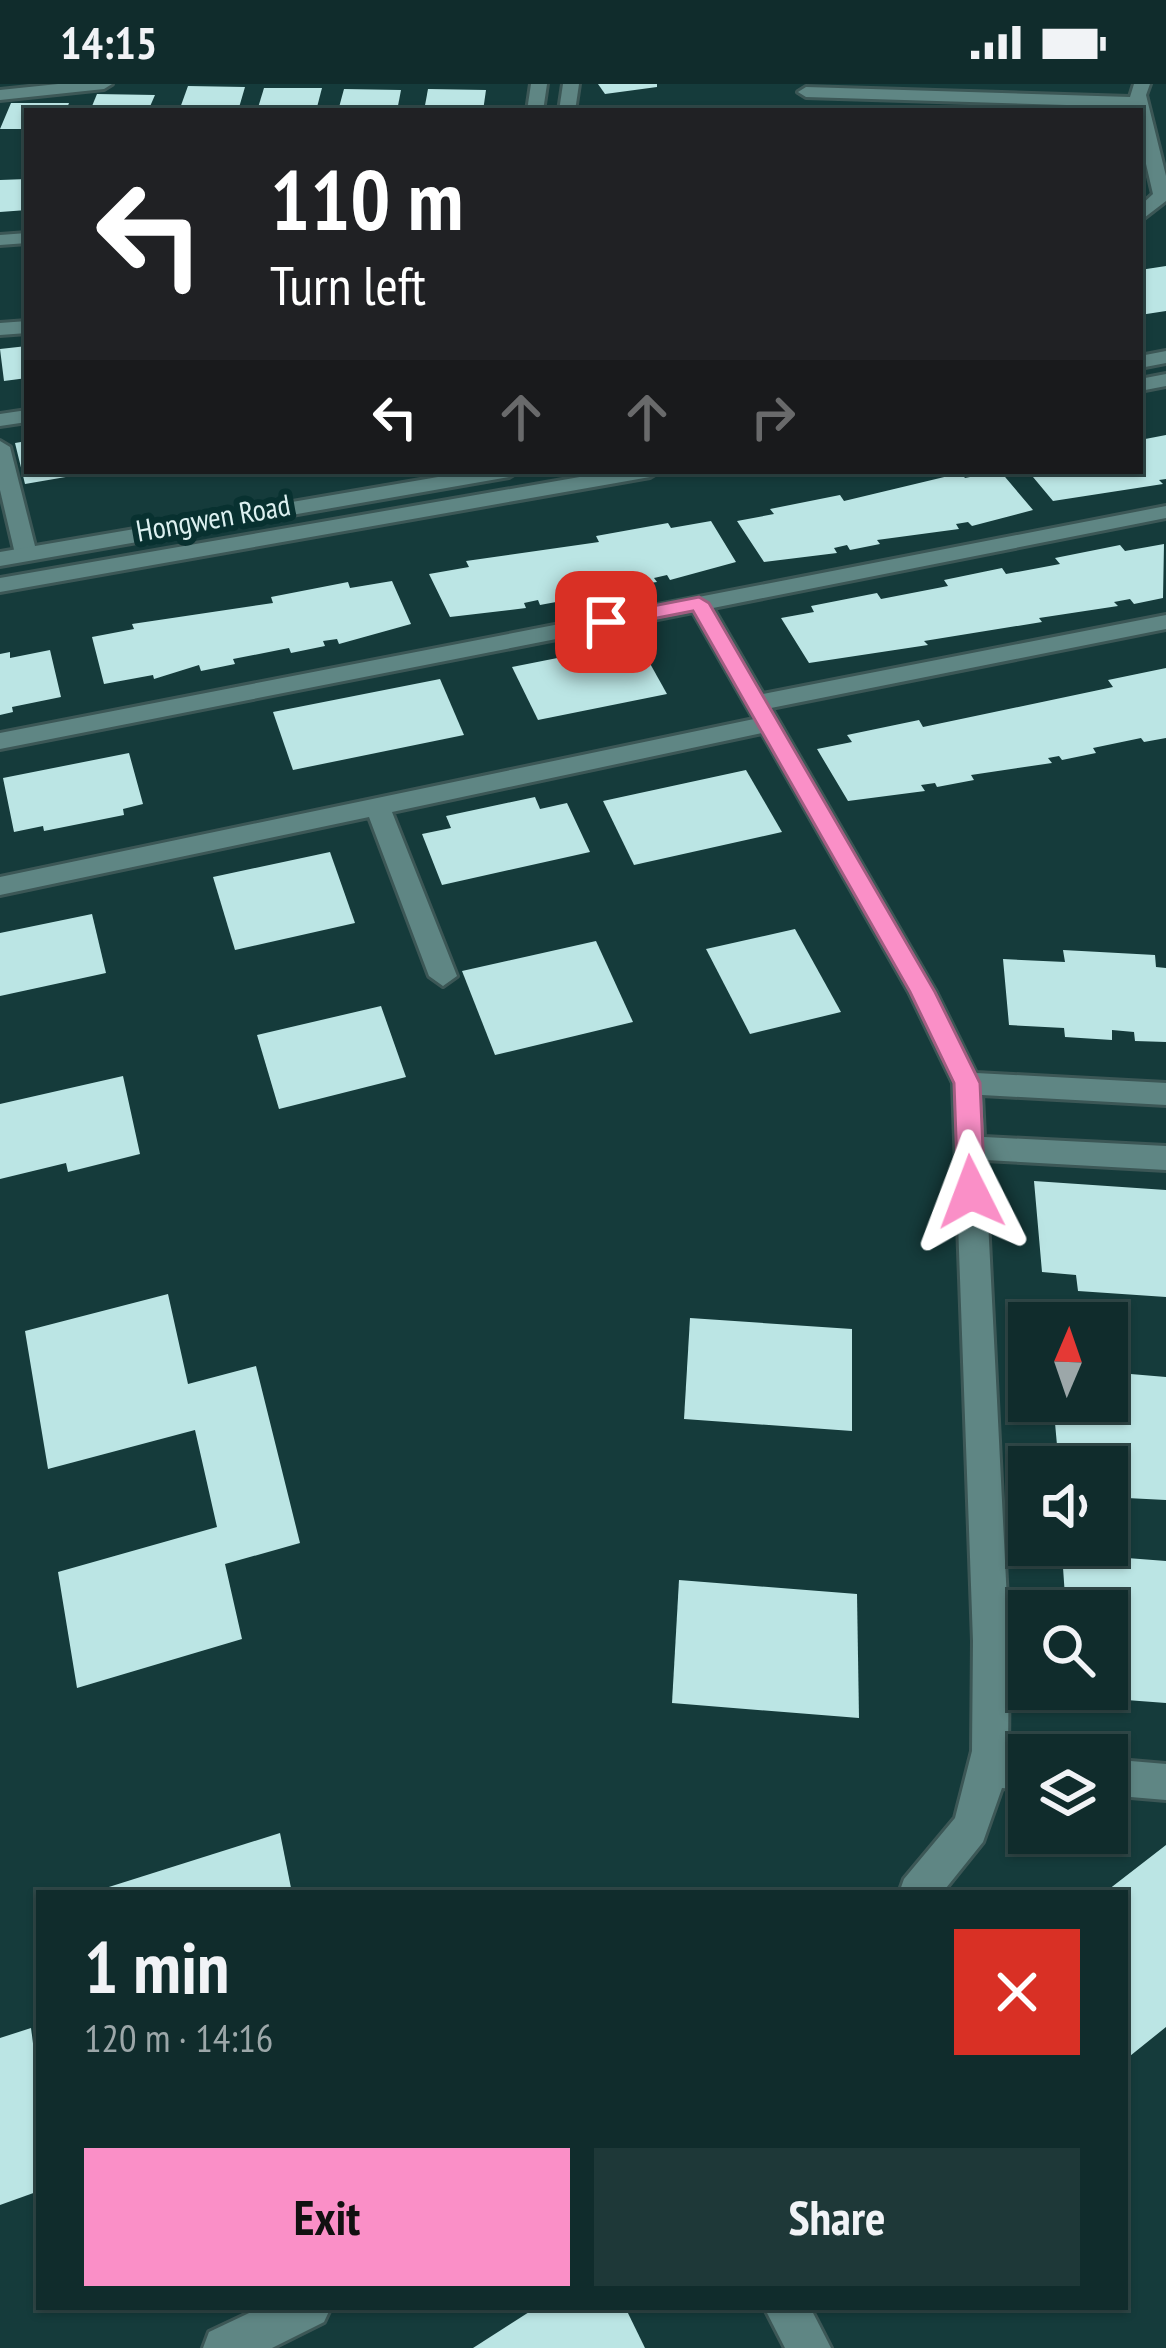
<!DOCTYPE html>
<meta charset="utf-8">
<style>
:root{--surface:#102c2c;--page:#1e3838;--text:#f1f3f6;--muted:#9ca7a9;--line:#304848;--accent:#fa8fc7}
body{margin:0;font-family:"PT Sans Narrow",sans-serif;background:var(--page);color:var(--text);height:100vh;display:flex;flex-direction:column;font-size:45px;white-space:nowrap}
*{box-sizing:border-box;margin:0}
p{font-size:39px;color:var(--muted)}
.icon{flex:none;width:66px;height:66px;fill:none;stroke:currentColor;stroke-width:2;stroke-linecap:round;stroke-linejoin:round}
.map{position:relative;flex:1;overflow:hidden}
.side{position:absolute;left:36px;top:1806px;width:1092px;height:420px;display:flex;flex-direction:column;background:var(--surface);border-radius:0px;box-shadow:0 3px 9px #0004,0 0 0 3px var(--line)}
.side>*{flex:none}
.guide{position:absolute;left:24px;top:24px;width:1119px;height:366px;border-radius:0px;box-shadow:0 3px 9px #0004,0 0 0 3px var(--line);background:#202124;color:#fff;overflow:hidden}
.needle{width:78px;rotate:2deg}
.tools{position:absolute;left:1008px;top:1218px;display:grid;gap:24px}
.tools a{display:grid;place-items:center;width:120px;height:120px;border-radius:0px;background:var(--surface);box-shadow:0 3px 9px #0004,0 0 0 3px var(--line);font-size:60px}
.pin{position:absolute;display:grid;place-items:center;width:102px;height:102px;color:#fff;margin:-51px;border-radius:24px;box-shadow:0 6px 18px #0006}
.me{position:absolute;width:132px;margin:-66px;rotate:357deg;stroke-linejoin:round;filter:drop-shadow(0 0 9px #0008)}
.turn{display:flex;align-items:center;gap:42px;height:252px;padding:0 48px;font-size:54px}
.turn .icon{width:156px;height:156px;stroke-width:2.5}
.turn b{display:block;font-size:84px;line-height:102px}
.lanes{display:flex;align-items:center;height:114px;padding:0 48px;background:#0003;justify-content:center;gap:60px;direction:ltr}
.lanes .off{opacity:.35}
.round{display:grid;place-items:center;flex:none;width:126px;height:126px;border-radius:0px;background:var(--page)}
.summary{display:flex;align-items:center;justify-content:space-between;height:204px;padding:0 48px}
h1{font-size:72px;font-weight:700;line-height:90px}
.button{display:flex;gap:24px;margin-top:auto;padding:24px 48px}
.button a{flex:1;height:138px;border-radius:0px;background:var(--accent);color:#111;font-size:48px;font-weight:700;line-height:138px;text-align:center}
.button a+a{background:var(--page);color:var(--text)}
.status{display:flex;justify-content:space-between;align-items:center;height:84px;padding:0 60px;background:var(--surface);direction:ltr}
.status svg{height:33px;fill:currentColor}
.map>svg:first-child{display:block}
.building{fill:#bbe5e4}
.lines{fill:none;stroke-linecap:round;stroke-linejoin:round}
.service-casing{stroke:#3c5756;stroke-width:6}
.tertiary-casing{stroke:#3c5756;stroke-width:6}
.service{fill:#5f8684;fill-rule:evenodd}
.tertiary{fill:#5f8684;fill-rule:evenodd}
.route{fill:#fa8fc7;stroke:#a25d81;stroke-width:3}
.labels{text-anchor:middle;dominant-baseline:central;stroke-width:12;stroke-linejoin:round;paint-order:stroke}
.far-street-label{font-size:30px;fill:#dcf0f0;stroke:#083130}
</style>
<div class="status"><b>14:15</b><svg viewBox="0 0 49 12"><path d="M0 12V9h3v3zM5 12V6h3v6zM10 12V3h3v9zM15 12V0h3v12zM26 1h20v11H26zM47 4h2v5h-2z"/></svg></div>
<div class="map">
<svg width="1166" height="2264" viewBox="0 0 1166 2264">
<rect width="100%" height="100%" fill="#153b3b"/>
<g class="building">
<polygon points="598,0 657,0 657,3 605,10"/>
<polygon points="188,2 245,3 238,27 179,27"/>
<polygon points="264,4 322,4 316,27 257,27"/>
<polygon points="344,5 401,6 397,27 338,27"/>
<polygon points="428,5 486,6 483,27 424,27"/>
<polygon points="97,10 155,11 148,27 90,27"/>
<polygon points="11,19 69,19 66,27 27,27 27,45 0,45"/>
<polygon points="27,95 27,126 0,128 0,96"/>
<polygon points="1166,182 1166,227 1140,231 1140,186"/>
<polygon points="27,262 27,294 4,297 0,265"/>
<polygon points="1166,351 1166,395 1159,396 1163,400 1053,417 1028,387 1140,387 1140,356"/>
<polygon points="27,357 27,387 89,389 25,400 15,359"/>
<polygon points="1000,387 1033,426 972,442 968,438 956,440 959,445 877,456 880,460 850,466 847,461 834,464 837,469 764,478 737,437 774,430 770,425 840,411 844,417 961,389 965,394"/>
<polygon points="711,437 736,478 670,496 667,491 654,494 657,498 570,510 572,515 540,521 538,516 524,519 526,524 450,533 429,490 469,483 466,477 599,458 596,452 668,439 671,444"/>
<polygon points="1164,460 1163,514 1134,520 1130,515 1114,518 1118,522 1039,534 1042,538 924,557 928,561 809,579 781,534 814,528 811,522 877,509 881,515 948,502 944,496 1002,484 1006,490 1060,480 1055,474 1120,461 1125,467"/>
<polygon points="392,497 411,540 339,560 337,555 323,557 325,562 291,569 289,564 233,575 235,580 201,587 199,581 154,595 153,591 104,600 92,553 134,545 132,540 273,519 271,513 348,498 350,504"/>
<polygon points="638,558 667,610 538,636 512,583"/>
<polygon points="50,566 61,613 12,623 13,628 0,631 0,570 10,568 10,574"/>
<polygon points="1166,584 1166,654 1144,658 1141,654 1093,664 1096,669 1062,676 1059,672 1048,674 1052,679 971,691 974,696 937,703 935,699 921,701 925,707 848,717 817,665 852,658 847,651 919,636 923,643 1113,603 1108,596"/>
<polygon points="440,595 464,651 293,686 273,628"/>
<polygon points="129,669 143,720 123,725 124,731 44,747 43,742 14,748 3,694"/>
<polygon points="746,686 782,748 634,781 603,717"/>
<polygon points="535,713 540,725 567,719 590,768 442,801 422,750 451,744 446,732"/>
<polygon points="330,768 355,839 235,866 213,793"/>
<polygon points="92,830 106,889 0,912 0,849"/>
<polygon points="795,845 841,928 750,950 706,865"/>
<polygon points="596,857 633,938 495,971 462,887"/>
<polygon points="1063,866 1155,871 1156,883 1166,884 1166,958 1135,957 1134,948 1112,946 1112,956 1065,953 1064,944 1009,941 1003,875 1065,878"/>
<polygon points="381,922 406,993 279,1025 257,951"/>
<polygon points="123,992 140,1070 68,1088 66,1079 0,1095 0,1020"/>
<polygon points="1034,1097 1166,1106 1166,1213 1078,1207 1076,1191 1042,1188"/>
<polygon points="168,1210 188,1300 256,1282 300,1459 225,1480 242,1555 77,1604 58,1488 217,1443 195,1346 48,1385 25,1247"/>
<polygon points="690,1234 852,1245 852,1347 684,1335"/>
<polygon points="1107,1288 1166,1293 1166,1416 1107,1413 1107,1383 1059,1383 1053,1317 1107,1317"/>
<polygon points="1062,1469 1166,1477 1166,1619 1113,1615 1111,1593 1107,1593 1107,1527 1066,1527"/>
<polygon points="679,1496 857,1510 859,1634 672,1619"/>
<polygon points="280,1749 292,1809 94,1809 93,1808"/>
<polygon points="1166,1761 1166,1943 1125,1976 1125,1809 1104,1809"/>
<polygon points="31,1944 39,2005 39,2107 0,2121 0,1954"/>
<polygon points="537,2223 625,2223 645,2264 473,2264"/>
</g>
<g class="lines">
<defs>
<g id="service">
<polygon points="58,0 112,0 104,5 0,16 0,6"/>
<polygon points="531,0 547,0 543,27 527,27"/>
<polygon points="563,0 579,0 575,27 559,27"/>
<polygon points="1134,0 1150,0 1146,11 1166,92 1166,117 1140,137 1140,122 1153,110 1140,54 1140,27 1133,23 806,13 798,8 806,3 1130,13"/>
<polygon points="27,149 27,159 0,161 0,151"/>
<polygon points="27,237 27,249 0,251 0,239"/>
<polygon points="27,326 27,338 0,342 0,330"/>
<polygon points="0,357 10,363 37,470 34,475 18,475 15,470 0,406"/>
<polygon points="1166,422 1166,434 713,524 763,610 1166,531 1166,545 771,624 936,908 976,989 1166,999 1166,1021 982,1011 984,1053 1166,1062 1166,1086 985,1076 1009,1557 1008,1668 1032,1671 1029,1706 1002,1704 983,1758 942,1809 899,1809 904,1795 955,1734 972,1667 973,1557 953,999 909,908 762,649 392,728 457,892 443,902 429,892 369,733 0,811 0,793 754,635 693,528 0,665 0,649"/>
<polygon points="1107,1675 1166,1680 1166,1716 1107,1711"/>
<polygon points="262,2223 331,2223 324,2238 272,2264 203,2264 209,2248"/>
<polygon points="764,2223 810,2223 831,2264 785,2264"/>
</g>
<g id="tertiary">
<polygon points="1166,267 1166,279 1140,284 1140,272"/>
<polygon points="1166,290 1166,302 1140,307 1140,295"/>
<polygon points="473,387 519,387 509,393 0,482 0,468"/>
<polygon points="614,387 660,387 650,393 0,508 0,494"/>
</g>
</defs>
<use href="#service" class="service-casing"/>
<use href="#tertiary" class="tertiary-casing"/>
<use href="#service" class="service"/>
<use href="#tertiary" class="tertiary"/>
</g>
<polygon class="route" points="699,513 709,519 935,908 980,999 985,1108 981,1116 971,1119 958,1108 954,999 910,908 693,527 606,544 596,538 606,531"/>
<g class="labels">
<g class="far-street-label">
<text transform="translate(213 433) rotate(-10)">Hongwen Road</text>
</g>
</g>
</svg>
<div class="tools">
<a><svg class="needle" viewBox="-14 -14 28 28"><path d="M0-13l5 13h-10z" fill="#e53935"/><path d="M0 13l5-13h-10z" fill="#9ca7a9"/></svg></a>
<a><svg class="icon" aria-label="sound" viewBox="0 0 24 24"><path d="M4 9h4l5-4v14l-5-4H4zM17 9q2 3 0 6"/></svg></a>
<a><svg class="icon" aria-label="search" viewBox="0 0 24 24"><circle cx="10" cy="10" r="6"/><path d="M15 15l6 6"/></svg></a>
<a><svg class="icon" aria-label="layers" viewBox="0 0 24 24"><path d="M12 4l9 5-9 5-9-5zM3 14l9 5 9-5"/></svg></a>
</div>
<div class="pin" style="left:606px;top:538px;background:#d93025"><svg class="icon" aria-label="arrive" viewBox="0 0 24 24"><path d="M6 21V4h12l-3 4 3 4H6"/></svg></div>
<svg class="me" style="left:971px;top:1108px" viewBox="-20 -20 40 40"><path d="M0-17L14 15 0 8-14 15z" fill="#fa8fc7" stroke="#fff" stroke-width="4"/></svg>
<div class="guide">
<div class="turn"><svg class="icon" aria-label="left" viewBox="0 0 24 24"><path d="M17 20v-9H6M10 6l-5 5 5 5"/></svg><div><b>110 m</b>Turn left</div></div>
<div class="lanes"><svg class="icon" aria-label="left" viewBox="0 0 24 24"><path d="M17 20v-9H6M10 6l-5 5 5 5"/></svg><svg class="icon off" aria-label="ahead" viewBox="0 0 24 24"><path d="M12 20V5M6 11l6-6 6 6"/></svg><svg class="icon off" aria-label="ahead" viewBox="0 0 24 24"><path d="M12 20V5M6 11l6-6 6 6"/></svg><svg class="icon off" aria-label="right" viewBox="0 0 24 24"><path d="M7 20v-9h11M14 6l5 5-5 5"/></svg></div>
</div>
<section class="side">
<div class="summary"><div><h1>1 min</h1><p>120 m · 14:16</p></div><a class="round" style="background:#d93025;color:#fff"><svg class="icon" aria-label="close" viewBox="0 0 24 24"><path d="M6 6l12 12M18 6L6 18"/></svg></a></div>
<div class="button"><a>Exit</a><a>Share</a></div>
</section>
</div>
